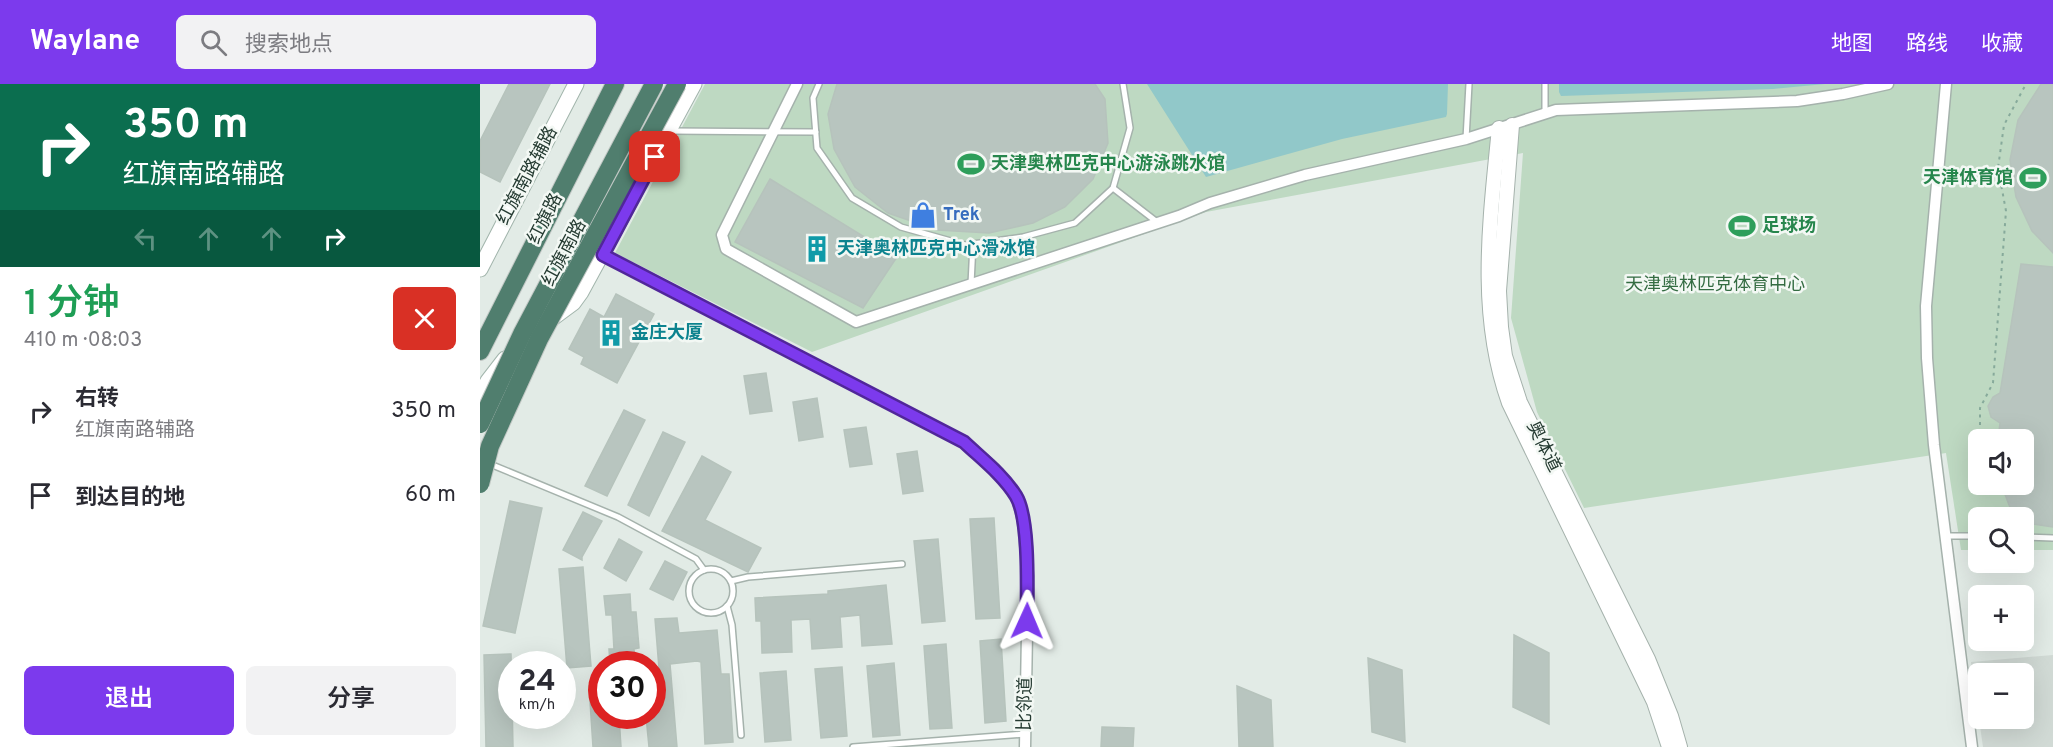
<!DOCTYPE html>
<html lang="zh">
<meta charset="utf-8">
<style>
:root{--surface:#fff;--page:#f2f2f3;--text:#2b2b33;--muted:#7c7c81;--accent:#7c3aed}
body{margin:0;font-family:Overpass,"Noto Sans SC",sans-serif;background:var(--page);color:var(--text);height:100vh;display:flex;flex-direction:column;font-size:22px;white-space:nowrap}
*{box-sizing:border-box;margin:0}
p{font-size:20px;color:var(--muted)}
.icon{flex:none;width:33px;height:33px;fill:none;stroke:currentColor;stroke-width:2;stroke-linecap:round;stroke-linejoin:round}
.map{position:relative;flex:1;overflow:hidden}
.side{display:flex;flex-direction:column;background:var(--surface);width:480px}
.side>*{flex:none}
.guide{background:#0b6e4f;color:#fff;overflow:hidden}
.fabs{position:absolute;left:1488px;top:345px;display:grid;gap:12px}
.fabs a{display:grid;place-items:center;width:66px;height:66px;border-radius:9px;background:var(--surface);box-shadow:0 6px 24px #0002;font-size:30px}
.speed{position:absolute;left:18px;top:567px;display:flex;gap:12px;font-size:30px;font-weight:700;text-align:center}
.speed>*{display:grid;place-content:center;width:78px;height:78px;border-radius:50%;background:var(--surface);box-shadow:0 6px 24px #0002;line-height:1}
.speed small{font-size:15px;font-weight:400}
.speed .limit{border:9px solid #d22;background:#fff;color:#111}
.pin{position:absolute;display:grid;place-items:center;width:51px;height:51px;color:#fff;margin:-26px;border-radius:12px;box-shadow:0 3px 9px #0006}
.me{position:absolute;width:66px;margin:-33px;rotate:1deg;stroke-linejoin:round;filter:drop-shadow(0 0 4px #0008)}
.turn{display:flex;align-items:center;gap:21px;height:126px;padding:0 24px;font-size:27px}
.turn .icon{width:78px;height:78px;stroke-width:2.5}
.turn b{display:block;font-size:42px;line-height:51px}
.lanes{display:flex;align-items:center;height:57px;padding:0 24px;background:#0003;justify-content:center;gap:30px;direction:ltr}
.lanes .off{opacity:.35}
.round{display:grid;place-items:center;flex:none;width:63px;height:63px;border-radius:9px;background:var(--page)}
.headline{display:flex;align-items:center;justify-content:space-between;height:102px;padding:0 24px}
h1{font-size:36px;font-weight:600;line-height:45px;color:#1e9e55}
.primary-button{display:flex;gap:12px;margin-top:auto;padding:12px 24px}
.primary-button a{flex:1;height:69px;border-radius:9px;background:var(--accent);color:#fff;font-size:24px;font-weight:600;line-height:69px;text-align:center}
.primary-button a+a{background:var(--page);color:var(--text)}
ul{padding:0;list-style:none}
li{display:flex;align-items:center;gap:18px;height:84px;padding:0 24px}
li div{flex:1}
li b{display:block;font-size:22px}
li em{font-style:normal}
header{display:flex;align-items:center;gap:36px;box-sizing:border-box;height:84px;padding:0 30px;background:var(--accent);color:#fff}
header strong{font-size:28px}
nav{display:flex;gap:33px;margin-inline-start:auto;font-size:21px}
.search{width:420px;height:54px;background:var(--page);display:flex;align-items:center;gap:15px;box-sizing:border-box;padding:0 21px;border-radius:9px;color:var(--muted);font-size:22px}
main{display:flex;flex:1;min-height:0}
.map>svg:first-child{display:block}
.built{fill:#d1dad5}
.green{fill:#bed9c2;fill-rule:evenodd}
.water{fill:#91c8c9}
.building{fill:#b8c5bf;stroke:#b6c3bc;stroke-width:1.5}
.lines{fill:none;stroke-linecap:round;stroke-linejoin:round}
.service-casing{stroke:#a5b2ac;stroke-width:8}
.minor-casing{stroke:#a5b2ac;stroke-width:13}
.tertiary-casing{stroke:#a5b2ac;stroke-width:16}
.secondary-casing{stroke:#a2b5ac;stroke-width:17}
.trunk-casing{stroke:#c2c8c5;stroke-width:20}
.path{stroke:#87aa9b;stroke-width:2;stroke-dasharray:3 4.5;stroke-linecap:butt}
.service{stroke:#fff;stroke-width:5}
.minor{stroke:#fff;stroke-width:10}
.tertiary{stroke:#fff;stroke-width:14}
.secondary{stroke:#fff;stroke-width:15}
.trunk{stroke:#507e6e;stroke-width:18}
.trunk-bridge-casing{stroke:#c2c8c5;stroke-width:20;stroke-linecap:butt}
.trunk-bridge{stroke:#507e6e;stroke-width:18}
.route-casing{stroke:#51269a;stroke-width:15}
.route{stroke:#7c3aed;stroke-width:10}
.labels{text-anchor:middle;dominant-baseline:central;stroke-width:5;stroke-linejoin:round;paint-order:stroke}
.leisure-label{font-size:18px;font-weight:bold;fill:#27864d;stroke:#f3f8f4;text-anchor:start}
.street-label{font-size:18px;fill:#243a31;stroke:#f3f8f4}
.shop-label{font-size:18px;font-weight:bold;fill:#366cbe;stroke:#f3f8f4;text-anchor:start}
.culture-label{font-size:18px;font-weight:bold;fill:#0d838f;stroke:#f3f8f4;text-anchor:start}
.park-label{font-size:18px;fill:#346c42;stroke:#f3f8f4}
</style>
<header>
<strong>Waylane</strong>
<div class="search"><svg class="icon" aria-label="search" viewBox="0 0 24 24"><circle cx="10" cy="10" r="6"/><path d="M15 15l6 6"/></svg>搜索地点</div>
<nav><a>地图</a><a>路线</a><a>收藏</a></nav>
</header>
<main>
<section class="side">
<div class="guide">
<div class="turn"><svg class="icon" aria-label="right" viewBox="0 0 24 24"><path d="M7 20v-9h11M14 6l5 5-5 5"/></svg><div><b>350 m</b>红旗南路辅路</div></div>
<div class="lanes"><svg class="icon off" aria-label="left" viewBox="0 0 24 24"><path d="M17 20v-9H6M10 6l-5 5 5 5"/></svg><svg class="icon off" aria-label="ahead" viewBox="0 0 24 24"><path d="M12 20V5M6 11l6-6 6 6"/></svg><svg class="icon off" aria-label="ahead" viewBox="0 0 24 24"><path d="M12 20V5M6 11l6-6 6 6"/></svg><svg class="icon" aria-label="right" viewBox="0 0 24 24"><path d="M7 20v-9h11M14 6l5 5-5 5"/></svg></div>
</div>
<div class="headline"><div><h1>1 分钟</h1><p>410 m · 08:03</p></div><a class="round" style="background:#d93025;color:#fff"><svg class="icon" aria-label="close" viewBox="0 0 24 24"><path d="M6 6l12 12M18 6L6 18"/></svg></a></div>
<ul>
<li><svg class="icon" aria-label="right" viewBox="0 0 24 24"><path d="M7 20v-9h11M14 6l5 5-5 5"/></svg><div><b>右转</b><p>红旗南路辅路</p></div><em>350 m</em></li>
<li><svg class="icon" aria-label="arrive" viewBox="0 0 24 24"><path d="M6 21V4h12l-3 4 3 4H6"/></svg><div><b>到达目的地</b></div><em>60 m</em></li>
</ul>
<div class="primary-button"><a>退出</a><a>分享</a></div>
</section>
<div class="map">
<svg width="1573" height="663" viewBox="0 0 1573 663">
<rect width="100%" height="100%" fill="#e2ebe6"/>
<polygon class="built" points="1573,571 1573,663 1503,663 1499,635 1544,634 1544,590 1498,590 1498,629 1491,578"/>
<path class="green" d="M225,0H1573V466H1544V434H1498V466H1481L1466,369L1104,424L1057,328L1031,234L1043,69L726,128L332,268L135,169ZM1498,356H1544V400H1498Z"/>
<g class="water">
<polygon points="667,0 968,0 967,30 966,33 862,55 726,93"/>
<polygon points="1079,0 1345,0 1293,5 1081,12 1079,8"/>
</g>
<g class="building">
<polygon points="29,0 70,0 20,98 0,88 0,57"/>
<polygon points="357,0 615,0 625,15 628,59 613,95 585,123 553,139 509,149 457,146 408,129 375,103 354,65 348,30"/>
<polygon points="1561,0 1573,0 1573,169 1552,147 1536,113 1530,76 1538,36"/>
<polygon points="290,95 417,173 383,224 255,158"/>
<polygon points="1541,180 1573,183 1573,443 1553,440 1531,426 1521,400 1544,400 1544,356 1518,356 1520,339 1511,333 1508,322 1513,313 1520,309"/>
<polygon points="136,210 174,230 137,299 101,280 104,273 89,265 110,225 124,233"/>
<polygon points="286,289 292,327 270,330 264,292"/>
<polygon points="337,314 343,353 319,357 313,318"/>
<polygon points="144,326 165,336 127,412 105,402"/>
<polygon points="386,343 392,380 370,383 364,346"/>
<polygon points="183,348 205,358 169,432 148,421"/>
<polygon points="437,367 443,407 423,410 417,370"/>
<polygon points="222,372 251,388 225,436 281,464 268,488 182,447"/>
<polygon points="30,417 62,424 35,549 3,542"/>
<polygon points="103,428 122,437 102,473 102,476 83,466"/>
<polygon points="514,434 520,534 496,535 490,435"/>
<polygon points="139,455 162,468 146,497 124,484"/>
<polygon points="458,455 465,537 442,539 434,457"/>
<polygon points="185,477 207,488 193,516 170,505"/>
<polygon points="103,483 111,582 87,584 79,485"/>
<polygon points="406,501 412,560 382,562 380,531 360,533 362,563 332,565 330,535 311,536 312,568 282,569 281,537 276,537 275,514 348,510 348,507"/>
<polygon points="150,510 151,528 156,528 159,564 154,565 155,580 130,580 129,565 134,565 132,531 126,531 124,512"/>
<polygon points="197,534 199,549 237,546 241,590 249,590 253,658 225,660 221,578 217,577 190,580 197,663 169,663 166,632 172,632 172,597 180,597 175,535"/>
<polygon points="1034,551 1069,569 1069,640 1033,623"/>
<polygon points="521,555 526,637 505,639 500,557"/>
<polygon points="466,560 472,644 450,645 444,562"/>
<polygon points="31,570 33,663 6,663 4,571"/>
<polygon points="888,574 922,586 925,658 892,648"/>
<polygon points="414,579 420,651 393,653 387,582"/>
<polygon points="362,583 367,652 341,654 335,585"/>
<polygon points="306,587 311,656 285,658 280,589"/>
<polygon points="122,601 122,632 139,632 141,663 113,663 109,602"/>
<polygon points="757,602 791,616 793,663 759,663"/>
<polygon points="622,643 654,644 653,663 621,663"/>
</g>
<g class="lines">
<defs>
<g id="service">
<polyline points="339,0 333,14 337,64 372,114 421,143 485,161 543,153 595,139 633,104 650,44 643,0"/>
<polyline points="1065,29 1065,0"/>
<polyline points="191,47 336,48"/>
<polyline points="986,55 989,0"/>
<polyline points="633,104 677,138"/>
<polyline points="491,200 493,160"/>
<polyline points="10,380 138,433 216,475 224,486"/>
<polyline points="1466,452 1498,452"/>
<polyline points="1544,453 1573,454"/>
<circle cx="231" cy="507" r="22"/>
<polyline points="251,497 268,493 422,480"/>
<polyline points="247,522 252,541 261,651"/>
<polyline points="373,663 545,650"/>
</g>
<g id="minor">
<polyline points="317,0 242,151 246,165 376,238 699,132 730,119 825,91 986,55 1076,26 1317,17 1363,10 1408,0"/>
<polyline points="1466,0 1446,222 1447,274 1454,361 1492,663"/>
<polyline points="123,171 484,358 515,385 537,413 543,437 548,492 545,663"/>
</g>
<g id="tertiary">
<polyline points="1032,41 1019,207 1021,243 1025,272 1040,318 1168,575 1191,632 1200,663"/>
<path d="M1019,44C1010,137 997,229 1029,319L1174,618L1189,663"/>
</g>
<g id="secondary">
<polyline points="0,185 96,0"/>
<polyline points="70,236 93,219 101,208 214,0"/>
<polyline points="0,312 8,297 25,275"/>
</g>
<polyline id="trunk" points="0,267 135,0"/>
</defs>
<use href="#service" class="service-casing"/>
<use href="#minor" class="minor-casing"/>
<use href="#tertiary" class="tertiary-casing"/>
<use href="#secondary" class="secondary-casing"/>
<use href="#trunk" class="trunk-casing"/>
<g class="path">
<polyline points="1500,356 1500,324 1513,299 1526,127 1518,84 1524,41 1546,0"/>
<polyline points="1500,400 1500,412"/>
</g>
<use href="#service" class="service"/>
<use href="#minor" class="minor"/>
<use href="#tertiary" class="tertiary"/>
<use href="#secondary" class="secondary"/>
<use href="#trunk" class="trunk"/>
<defs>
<g id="trunk-bridge">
<polyline points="0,340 42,250 174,0"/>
<polyline points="0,400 10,362 59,255 197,0"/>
</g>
</defs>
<use href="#trunk-bridge" class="trunk-bridge-casing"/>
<use href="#trunk-bridge" class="trunk-bridge"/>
</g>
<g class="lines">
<defs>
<path id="route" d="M175,73L123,171L484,358C502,375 523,391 536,412C550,435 547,509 547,537"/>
</defs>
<use href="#route" class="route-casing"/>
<use href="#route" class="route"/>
</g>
<defs>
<symbol id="stadium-bare" viewBox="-9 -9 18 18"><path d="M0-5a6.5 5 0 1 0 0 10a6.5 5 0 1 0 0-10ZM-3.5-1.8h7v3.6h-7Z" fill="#2e9e5b" stroke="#f3f8f4" stroke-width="2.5" paint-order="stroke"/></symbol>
<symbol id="shop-bare" viewBox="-9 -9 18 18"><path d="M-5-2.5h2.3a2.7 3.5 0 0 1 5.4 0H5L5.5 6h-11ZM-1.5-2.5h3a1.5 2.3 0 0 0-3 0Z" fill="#3f7fe0" stroke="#f3f8f4" stroke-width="2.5" paint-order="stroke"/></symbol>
<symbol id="building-bare" viewBox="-9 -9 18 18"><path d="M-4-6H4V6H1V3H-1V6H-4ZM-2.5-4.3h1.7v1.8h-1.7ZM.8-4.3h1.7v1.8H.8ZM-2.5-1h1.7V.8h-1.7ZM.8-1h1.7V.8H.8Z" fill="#0f9aa8" stroke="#f3f8f4" stroke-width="2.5" paint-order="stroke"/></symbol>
</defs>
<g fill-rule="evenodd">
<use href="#stadium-bare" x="472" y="61" width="38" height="38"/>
<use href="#stadium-bare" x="1534" y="75" width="38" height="38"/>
<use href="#shop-bare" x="424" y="112" width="38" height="38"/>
<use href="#stadium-bare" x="1243" y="123" width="38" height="38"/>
<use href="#building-bare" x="318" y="146" width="38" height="38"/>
<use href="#building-bare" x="112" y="230" width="38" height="38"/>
</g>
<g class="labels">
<g class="leisure-label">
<text x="511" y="80">天津奥林匹克中心游泳跳水馆</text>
<text x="1533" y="94" text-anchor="end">天津体育馆</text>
<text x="1282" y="142">足球场</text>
</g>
<g class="street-label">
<text transform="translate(48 92) rotate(-62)">红旗南路辅路</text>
<text transform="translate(66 135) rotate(-63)">红旗路</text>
<text transform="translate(85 169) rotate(-62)">红旗南路</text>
<text transform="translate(1063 363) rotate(64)">奥体道</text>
<text transform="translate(546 620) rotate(-89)">比邻道</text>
</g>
<g class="shop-label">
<text x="463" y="131">Trek</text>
</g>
<g class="culture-label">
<text x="357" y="165">天津奥林匹克中心滑冰馆</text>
<text x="151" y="249">金庄大厦</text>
</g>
<g class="park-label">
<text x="1235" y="201">天津奥林匹克体育中心</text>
</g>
</g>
</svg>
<div class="fabs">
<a><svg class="icon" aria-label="sound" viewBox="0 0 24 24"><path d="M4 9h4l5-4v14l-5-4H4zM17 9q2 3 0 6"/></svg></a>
<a><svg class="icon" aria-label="search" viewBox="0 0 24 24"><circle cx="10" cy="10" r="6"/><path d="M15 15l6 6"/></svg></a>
<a>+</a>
<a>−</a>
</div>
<div class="speed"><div>24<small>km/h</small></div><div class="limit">30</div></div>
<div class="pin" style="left:175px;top:73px;background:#d93025"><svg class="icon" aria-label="arrive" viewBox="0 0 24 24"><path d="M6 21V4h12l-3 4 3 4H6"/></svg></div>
<svg class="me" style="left:547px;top:537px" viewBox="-20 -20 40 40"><path d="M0-17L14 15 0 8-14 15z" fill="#7c3aed" stroke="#fff" stroke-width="4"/></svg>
</div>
</main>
